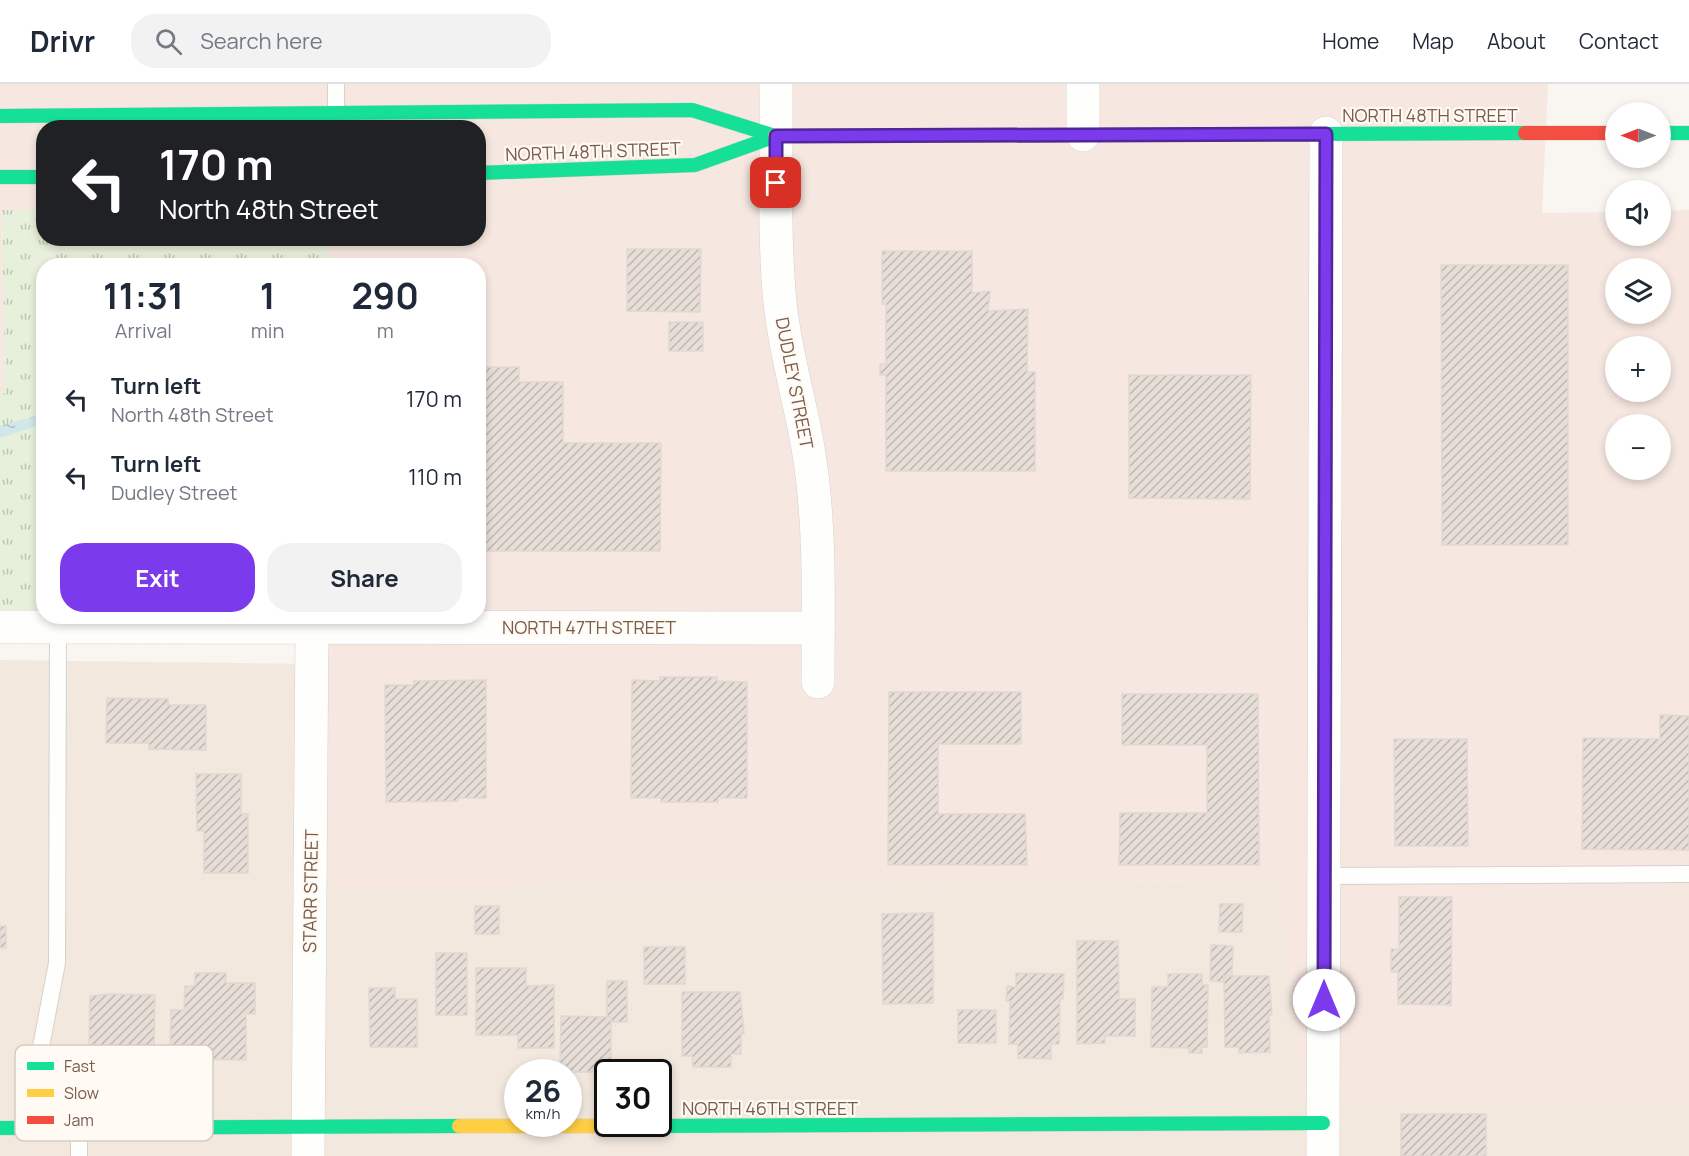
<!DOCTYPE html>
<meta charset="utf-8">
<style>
:root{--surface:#fff;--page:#f2f2f3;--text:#1f2937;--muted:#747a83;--line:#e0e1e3;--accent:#7c3aed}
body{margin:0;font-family:Manrope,sans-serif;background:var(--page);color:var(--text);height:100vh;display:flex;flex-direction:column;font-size:22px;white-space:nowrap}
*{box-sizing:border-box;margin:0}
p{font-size:20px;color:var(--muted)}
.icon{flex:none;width:33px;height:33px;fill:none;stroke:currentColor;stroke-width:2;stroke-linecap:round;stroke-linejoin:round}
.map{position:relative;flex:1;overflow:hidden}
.details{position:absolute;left:36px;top:174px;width:450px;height:366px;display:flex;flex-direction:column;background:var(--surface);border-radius:24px;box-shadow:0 3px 9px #0003}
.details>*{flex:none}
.guide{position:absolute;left:36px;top:36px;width:450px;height:126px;border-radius:24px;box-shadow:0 3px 9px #0003;background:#202124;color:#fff;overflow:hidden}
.needle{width:39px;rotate:270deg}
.fabs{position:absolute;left:1605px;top:18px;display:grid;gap:12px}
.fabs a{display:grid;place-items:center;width:66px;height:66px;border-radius:50%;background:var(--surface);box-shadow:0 3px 9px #0003;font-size:30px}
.speed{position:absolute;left:504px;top:975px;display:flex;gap:12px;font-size:30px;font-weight:700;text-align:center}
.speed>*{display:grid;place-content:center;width:78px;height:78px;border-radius:50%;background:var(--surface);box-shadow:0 3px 9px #0003;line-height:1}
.speed small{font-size:15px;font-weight:400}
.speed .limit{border:3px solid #111;border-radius:9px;background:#fff;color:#111}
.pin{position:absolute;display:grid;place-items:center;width:51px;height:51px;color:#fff;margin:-26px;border-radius:12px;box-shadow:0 3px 9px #0006}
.me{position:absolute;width:66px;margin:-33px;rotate:0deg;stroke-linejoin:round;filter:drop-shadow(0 0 4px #0008)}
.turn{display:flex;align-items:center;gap:21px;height:126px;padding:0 24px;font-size:27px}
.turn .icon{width:78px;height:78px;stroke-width:2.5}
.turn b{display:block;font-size:42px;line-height:51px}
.eta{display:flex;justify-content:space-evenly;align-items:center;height:102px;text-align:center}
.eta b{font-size:36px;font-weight:700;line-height:42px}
.action{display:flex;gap:12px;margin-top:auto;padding:12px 24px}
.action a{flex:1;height:69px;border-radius:24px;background:var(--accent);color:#fff;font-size:24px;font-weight:700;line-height:69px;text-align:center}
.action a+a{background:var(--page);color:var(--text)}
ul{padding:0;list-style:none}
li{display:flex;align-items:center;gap:18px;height:78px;padding:0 24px}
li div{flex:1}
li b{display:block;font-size:22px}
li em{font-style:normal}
header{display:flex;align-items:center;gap:36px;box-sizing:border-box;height:84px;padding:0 30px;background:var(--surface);border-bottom:2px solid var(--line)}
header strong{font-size:28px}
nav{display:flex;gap:33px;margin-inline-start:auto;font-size:21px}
.search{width:420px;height:54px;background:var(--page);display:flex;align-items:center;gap:15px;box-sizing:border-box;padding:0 21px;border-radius:24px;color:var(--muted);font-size:22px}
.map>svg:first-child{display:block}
.residential{fill:#f2e8de;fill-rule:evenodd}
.commercial{fill:#f6e8e1;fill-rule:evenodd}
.grass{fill:url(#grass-tufts)}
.water{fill:url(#water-ripples)}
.building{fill:url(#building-hatch);stroke:#e2d8d2;stroke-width:1.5}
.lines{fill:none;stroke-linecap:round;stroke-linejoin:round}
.lane-casing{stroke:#d7d1cb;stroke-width:18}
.street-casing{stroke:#d7d1cb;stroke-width:34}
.fast-casing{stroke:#d9d2cb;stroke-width:15}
.slow-casing{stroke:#d9d2cb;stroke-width:15}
.jam-casing{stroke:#d9d2cb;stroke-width:15}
.lane{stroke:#fefefd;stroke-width:16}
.street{stroke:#fefefd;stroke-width:33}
.fast{stroke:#16e098;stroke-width:14}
.slow{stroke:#ffcf43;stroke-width:14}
.jam{stroke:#f24e42;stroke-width:14}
.route-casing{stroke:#51269a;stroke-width:15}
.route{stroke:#7c3aed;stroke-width:10}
.labels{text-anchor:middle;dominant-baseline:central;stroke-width:4.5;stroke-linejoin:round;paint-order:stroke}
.street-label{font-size:18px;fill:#7a5c4d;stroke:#fffaf3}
.key{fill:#fffaf3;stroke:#d7cbc1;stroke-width:1.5}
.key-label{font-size:16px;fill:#7a5c4d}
</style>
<header>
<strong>Drivr</strong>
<div class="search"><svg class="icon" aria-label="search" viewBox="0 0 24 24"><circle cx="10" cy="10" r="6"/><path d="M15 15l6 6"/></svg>Search here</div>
<nav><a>Home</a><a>Map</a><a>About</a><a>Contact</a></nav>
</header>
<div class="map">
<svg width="1689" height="1072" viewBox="0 0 1689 1072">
<defs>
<pattern id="grass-tufts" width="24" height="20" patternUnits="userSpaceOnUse" patternTransform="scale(1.5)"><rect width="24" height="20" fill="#e7f0db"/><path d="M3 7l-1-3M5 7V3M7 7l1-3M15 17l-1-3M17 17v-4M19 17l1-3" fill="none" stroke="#c0c6b4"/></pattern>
<pattern id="water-ripples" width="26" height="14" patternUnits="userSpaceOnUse" patternTransform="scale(1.5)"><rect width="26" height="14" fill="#d0e8ea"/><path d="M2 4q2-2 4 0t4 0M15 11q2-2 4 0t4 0" fill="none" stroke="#aebfc0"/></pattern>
<pattern id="building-hatch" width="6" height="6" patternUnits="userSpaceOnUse" patternTransform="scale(1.5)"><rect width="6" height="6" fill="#e6ded7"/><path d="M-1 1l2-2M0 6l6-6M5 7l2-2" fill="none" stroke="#bfb7b1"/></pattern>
</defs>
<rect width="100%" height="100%" fill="#f9f5f0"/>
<path class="residential" d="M0,576L316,580L333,802L1282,798L1300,1016L1689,1018V1072H0ZM518,988H568V1040H518ZM608,988H658V1040H608Z"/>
<path class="commercial" d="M0,0H1548L1542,129L1615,128L1616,152H1660L1661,127L1689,126V1018L1300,1016L1281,798L332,803L316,580L315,533L478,532V182L327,181V155L478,154V44H44L43,126L2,127L5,310H0ZM1616,184H1660V230H1616ZM1616,262H1660V308H1616ZM1616,340H1660V386H1616Z"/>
<polygon class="grass" points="2,126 43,126 44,154 327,155 327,181 44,182 43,528 0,529 0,310 5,309"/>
<polygon class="water" points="43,330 43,340 0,354 0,342"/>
<g class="building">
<polygon points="627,165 701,165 700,228 627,227"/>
<polygon points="882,167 972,167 972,209 990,207 988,227 1028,225 1027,288 1035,288 1035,387 886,387 886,291 880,291 880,280 886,280 886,220 882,220"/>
<polygon points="1441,181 1568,181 1568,461 1442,461"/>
<rect x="669" y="238" width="34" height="29"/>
<polygon points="478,283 519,283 519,298 563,298 563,359 661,359 660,467 478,467"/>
<polygon points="1129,291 1251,291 1250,415 1129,414"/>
<polygon points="660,593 717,593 717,597 747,598 747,714 718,714 718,718 661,718 661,714 631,714 632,596 660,597"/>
<polygon points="486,596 486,714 458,714 458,717 386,718 385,601 414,601 414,597"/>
<polygon points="889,608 1021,608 1021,660 938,660 938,730 1025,730 1027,781 888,781"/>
<polygon points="1122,610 1258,610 1259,781 1119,781 1120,729 1207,729 1207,661 1122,661"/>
<polygon points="107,614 168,615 168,621 206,621 206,666 149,665 149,659 106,659"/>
<polygon points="1660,631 1689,632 1689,766 1582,765 1583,654 1660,655"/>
<polygon points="1394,655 1467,655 1468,762 1395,762"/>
<polygon points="196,690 241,690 241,730 248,730 248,789 204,789 204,747 197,747"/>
<polygon points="1399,813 1452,813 1451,921 1398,920 1398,888 1391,888 1391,865 1399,865"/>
<polygon points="1220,820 1243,820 1242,848 1219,848"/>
<rect x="475" y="822" width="24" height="28"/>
<polygon points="933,829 933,919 883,920 882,830"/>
<rect x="0" y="842" width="6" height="22"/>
<polygon points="1077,857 1118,857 1119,915 1135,915 1135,952 1105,952 1105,959 1077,960"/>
<polygon points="1211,861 1233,862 1232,892 1224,892 1224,898 1210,897"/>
<rect x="644" y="863" width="41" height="37"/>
<rect x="436" y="869" width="31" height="62"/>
<polygon points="476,884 526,884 526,902 554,901 554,964 518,964 518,951 476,951"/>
<polygon points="195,889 226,889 226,899 255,899 255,930 246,930 246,976 194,975 194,969 170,969 171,926 184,926 185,902 195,902"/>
<polygon points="1016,889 1064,890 1063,915 1060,915 1059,960 1051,960 1051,975 1018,974 1018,960 1009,960 1010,917 1006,917 1007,902 1016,903"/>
<polygon points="1168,890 1202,890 1202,901 1208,901 1207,963 1202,963 1202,969 1189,969 1189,964 1151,963 1152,903 1168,903"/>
<polygon points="1224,892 1269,892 1272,931 1269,931 1270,968 1239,969 1239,963 1225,963"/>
<polygon points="607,897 627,897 627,938 612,938 611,933 607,933"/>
<polygon points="369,904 395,904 395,915 417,915 417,963 370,963"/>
<polygon points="682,908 740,908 744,950 741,950 741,970 731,970 731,983 693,983 692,972 682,972"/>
<polygon points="111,910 155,911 154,973 110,973 111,963 89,962 90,912"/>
<rect x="958" y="926" width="38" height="33"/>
<polygon points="561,932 611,933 611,988 560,988"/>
<rect x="1401" y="1030" width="85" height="42"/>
</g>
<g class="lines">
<defs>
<g id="lane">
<polyline points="336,0 336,31"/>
<polyline points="1324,792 1689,790"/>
<polyline points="32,1044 35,994 57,879 58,543"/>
<polyline points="79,1044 79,1072"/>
</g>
<g id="street">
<path d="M776,0C777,73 773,146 780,218C785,270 801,319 809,370C821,445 818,522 818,598"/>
<polyline points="1083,0 1083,51"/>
<polyline points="0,543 818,544"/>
<polyline points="308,1072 312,543"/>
<polyline points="1323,1072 1326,49"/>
</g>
<g id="fast">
<polyline points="0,32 692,26 775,52"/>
<polyline points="1660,49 1689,49"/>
<polyline points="1099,51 1525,49"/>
<polyline points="478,89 695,81 776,52"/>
<polyline points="0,93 44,93"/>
<polyline points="652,1042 1323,1039"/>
<polyline points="0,1044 459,1042"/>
</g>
<g id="slow">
<polyline points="775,52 1099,51"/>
<polyline points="459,1042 652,1042"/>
</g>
<polyline id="jam" points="1525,49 1616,49"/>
</defs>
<use href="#lane" class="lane-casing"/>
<use href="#street" class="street-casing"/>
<use href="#fast" class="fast-casing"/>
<use href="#slow" class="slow-casing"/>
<use href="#jam" class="jam-casing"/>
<use href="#lane" class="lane"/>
<use href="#street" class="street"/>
<use href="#fast" class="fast"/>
<use href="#slow" class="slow"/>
<use href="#jam" class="jam"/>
</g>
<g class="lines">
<defs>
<polyline id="route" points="776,99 776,52 1326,50 1324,916"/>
</defs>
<use href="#route" class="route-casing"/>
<use href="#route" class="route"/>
</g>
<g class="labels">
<g class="street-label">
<text x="1430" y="31">NORTH 48TH STREET</text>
<text transform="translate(593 67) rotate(-2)">NORTH 48TH STREET</text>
<text transform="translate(795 299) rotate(79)">DUDLEY STREET</text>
<text x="589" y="543">NORTH 47TH STREET</text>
<text transform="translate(310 807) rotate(-89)">STARR STREET</text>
<text x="770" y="1024">NORTH 46TH STREET</text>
</g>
</g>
<rect x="15" y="961" width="198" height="96" rx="9" class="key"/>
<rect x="27" y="978" width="27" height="8" fill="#16e098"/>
<rect x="27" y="1005" width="27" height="8" fill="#ffcf43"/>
<rect x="27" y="1032" width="27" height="8" fill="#f24e42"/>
<g class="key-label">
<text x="64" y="988">Fast</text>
<text x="64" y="1015">Slow</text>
<text x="64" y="1042">Jam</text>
</g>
</svg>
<div class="fabs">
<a><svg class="needle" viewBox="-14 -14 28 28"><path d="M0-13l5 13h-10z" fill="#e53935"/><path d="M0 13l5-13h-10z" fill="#747a83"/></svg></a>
<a><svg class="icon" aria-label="sound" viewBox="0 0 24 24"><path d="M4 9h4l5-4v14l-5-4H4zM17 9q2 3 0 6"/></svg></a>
<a><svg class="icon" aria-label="layers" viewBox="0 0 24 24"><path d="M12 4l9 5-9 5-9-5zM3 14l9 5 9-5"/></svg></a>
<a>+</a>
<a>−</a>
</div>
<div class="speed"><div>26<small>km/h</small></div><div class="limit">30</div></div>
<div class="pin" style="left:776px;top:99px;background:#d93025"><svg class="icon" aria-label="arrive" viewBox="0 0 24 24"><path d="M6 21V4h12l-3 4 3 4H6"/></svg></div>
<svg class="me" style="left:1324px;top:916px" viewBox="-20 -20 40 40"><circle r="19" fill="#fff"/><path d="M0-13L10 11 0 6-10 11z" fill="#7c3aed"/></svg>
<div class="guide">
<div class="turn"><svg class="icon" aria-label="left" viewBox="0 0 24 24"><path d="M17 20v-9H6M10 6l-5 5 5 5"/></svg><div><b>170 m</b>North 48th Street</div></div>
</div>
<section class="details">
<div class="eta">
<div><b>11:31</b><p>Arrival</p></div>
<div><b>1</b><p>min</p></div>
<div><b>290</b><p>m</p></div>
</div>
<ul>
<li><svg class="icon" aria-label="left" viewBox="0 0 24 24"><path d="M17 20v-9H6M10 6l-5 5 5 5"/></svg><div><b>Turn left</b><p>North 48th Street</p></div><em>170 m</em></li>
<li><svg class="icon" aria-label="left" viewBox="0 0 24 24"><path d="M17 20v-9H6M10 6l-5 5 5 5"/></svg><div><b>Turn left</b><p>Dudley Street</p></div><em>110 m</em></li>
</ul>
<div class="action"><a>Exit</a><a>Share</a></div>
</section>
</div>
